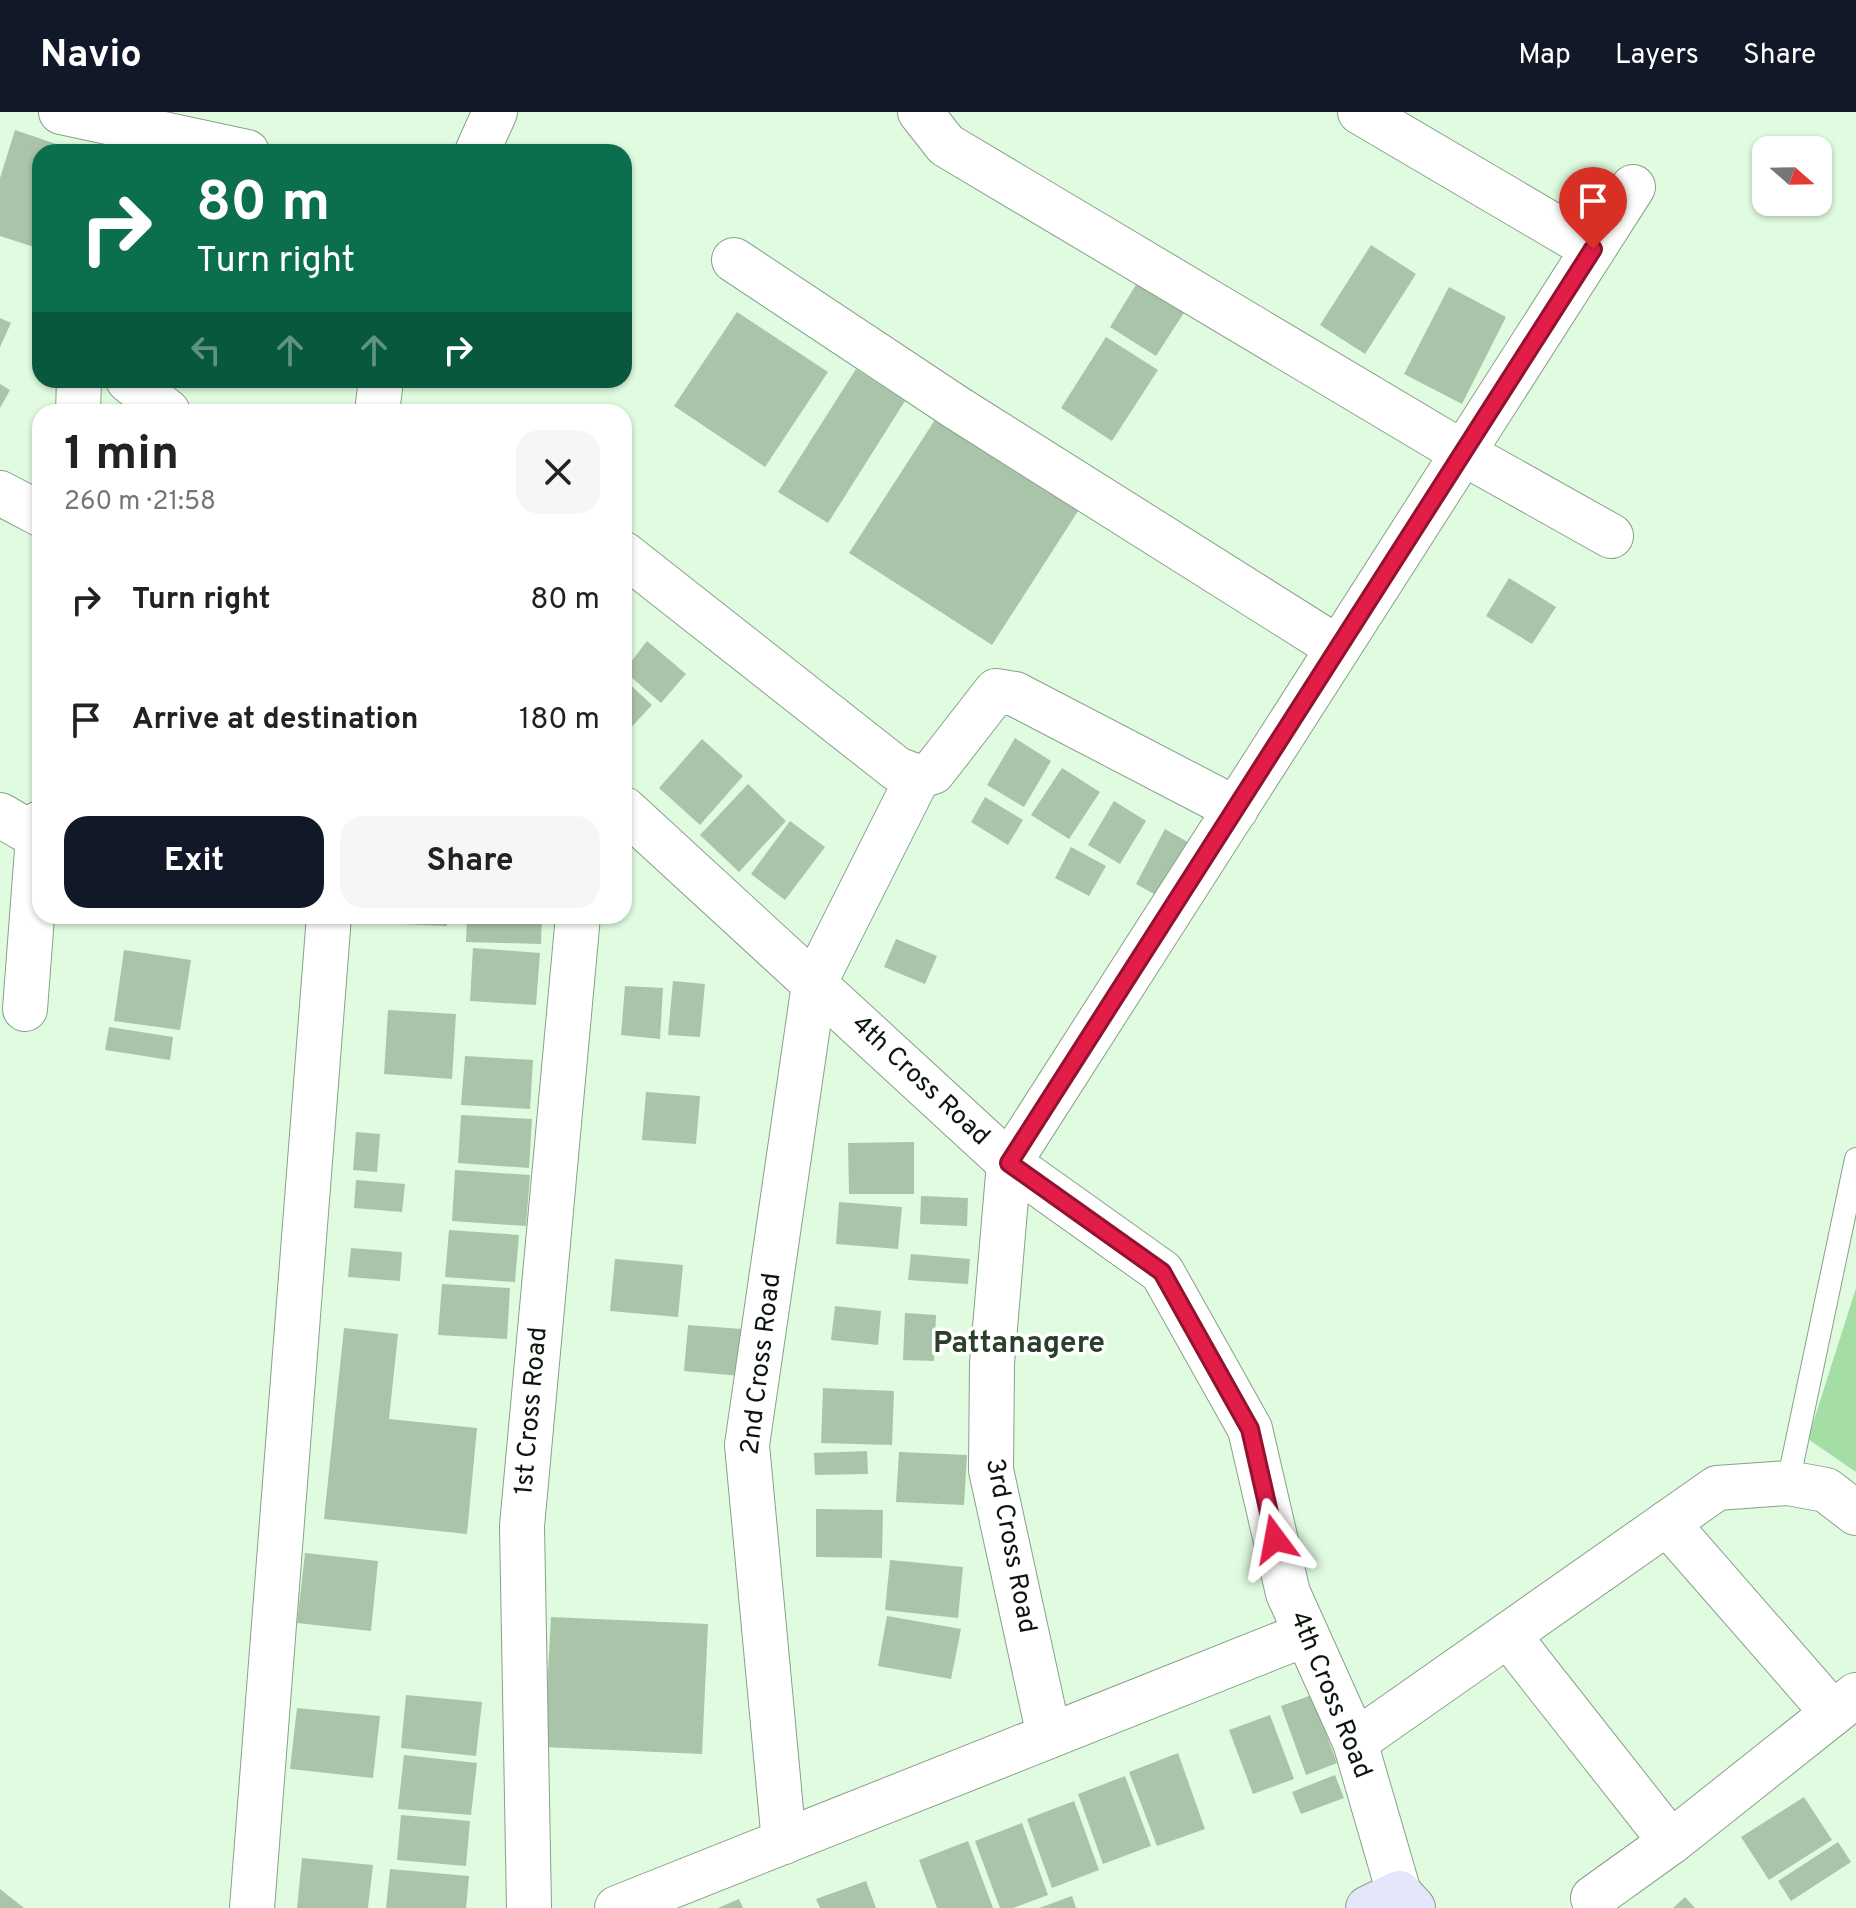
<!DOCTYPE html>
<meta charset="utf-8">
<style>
:root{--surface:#fff;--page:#f6f6f6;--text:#222;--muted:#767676;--accent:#111827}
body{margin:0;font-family:Overpass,sans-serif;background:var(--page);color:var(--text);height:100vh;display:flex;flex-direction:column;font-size:30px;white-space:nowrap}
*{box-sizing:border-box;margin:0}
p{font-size:26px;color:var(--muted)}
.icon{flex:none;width:44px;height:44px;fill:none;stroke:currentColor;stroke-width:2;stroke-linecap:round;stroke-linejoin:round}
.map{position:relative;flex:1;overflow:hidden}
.details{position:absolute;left:32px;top:292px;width:600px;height:520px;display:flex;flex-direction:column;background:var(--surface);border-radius:24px;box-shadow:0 2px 6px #0004}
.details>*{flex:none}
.guide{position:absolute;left:32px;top:32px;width:600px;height:244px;border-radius:24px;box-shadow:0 2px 6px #0004;background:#0b6e4f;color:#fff;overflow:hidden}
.needle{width:52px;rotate:110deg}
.controls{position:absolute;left:1752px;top:24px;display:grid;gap:16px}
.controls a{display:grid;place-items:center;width:80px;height:80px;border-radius:16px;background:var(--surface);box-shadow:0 2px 6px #0004;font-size:40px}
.pin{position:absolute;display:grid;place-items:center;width:68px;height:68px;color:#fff;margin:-82px -34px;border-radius:50% 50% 50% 0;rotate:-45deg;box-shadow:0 0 8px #0007}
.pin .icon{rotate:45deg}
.me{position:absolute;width:88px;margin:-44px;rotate:347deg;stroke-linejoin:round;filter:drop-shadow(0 0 6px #0008)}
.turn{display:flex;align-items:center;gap:28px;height:168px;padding:0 32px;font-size:36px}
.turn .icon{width:104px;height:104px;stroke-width:2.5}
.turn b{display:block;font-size:56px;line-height:68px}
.lanes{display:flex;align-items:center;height:76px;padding:0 32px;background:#0003;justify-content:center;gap:40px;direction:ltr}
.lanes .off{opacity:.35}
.round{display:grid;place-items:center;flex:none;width:84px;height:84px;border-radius:24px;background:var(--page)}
.headline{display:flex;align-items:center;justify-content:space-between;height:136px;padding:0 32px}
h1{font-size:48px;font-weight:700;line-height:60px}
.button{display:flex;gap:16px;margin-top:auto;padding:16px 32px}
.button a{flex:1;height:92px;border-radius:24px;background:var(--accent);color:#fff;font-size:32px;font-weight:700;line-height:92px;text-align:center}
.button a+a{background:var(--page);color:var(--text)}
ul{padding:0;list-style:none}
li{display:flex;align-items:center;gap:24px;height:120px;padding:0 32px}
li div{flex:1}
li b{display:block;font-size:30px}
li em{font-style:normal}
header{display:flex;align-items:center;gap:48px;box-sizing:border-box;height:112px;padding:0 40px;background:var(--accent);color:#fff}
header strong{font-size:38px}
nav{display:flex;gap:44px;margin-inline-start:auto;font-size:28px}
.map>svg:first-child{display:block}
.green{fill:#a4dea5}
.building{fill:#aac4aa}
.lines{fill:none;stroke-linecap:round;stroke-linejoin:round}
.lane-casing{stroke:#88a189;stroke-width:24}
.street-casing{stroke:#88a189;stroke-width:46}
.secondary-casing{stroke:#88a189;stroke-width:46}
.lane{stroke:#fff;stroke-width:22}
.street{stroke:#fff;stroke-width:44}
.secondary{stroke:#e5e5fb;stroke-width:44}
.route-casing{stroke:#92132f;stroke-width:20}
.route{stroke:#e11d48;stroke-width:14}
.labels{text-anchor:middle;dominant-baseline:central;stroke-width:7;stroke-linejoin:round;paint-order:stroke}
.street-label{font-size:26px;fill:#0d160d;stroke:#fff}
.quarter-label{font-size:30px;font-weight:bold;fill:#2a402a;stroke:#fff}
</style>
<header>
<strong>Navio</strong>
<nav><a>Map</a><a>Layers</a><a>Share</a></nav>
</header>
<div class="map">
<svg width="1856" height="1796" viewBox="0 0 1856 1796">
<rect width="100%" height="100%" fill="#e0fbe0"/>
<polygon class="green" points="1856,1176 1856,1360 1808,1327"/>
<g class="building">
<polygon points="15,18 71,37 70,40 40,40 40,137 0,124 0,66"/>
<polygon points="1371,133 1416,162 1365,242 1320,213"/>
<polygon points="1142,163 1189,193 1156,244 1110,215"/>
<polygon points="1449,175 1506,205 1462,292 1404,262"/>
<polygon points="737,200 828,260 765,355 674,294"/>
<polygon points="0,206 11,211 0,235"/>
<polygon points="1106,225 1158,258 1112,329 1061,296"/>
<polygon points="856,257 905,289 828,411 778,380"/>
<polygon points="0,272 10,278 0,296"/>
<polygon points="940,300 1082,393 992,533 849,441"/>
<polygon points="1509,466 1556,495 1532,532 1486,504"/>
<polygon points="647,529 686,562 661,591 624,559"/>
<polygon points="624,567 652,593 624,623"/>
<polygon points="1015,626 1051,649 1024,695 987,673"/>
<polygon points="702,627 743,664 700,713 659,676"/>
<polygon points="1062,656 1100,680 1069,727 1031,703"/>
<polygon points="748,672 786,709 739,760 700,723"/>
<polygon points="985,685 1023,708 1008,733 971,710"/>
<polygon points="1114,689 1146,709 1120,752 1088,733"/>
<polygon points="790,709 825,735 785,788 751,762"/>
<polygon points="1165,717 1193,733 1163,787 1136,772"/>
<polygon points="1071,735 1106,754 1089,784 1055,766"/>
<polygon points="356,804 447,804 447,814 356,810"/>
<polygon points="467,804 542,804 541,832 466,830"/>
<polygon points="896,827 937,844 925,872 884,855"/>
<polygon points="473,836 540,841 536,893 470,889"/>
<polygon points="124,838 191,848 180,918 114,909"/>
<polygon points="673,869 705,872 700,925 668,923"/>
<polygon points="625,874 663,876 660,927 621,923"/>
<polygon points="388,898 456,902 452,967 384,962"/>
<polygon points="109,915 173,925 170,948 105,938"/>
<polygon points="465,944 533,948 530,997 461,993"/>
<polygon points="646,980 700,984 696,1032 642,1028"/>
<polygon points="461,1003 532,1007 529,1056 458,1051"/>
<polygon points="356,1020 380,1022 377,1060 353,1058"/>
<polygon points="914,1030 914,1082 849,1082 848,1031"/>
<polygon points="455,1058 530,1063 526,1114 452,1109"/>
<polygon points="356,1068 405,1072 402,1100 354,1096"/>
<polygon points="921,1084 968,1086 967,1114 920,1112"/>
<polygon points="839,1090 902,1095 898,1137 836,1132"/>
<polygon points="449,1118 519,1123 515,1170 445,1165"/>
<polygon points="351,1136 402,1140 400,1169 348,1165"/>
<polygon points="911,1142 970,1147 968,1172 908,1168"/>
<polygon points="615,1147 683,1153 678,1205 610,1199"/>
<polygon points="442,1172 510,1176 507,1227 438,1223"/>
<polygon points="835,1194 881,1199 878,1233 831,1228"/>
<polygon points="905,1201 936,1203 934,1249 903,1248"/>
<polygon points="688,1213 755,1218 752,1265 684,1259"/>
<polygon points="344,1216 398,1222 389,1307 477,1316 467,1422 324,1407"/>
<polygon points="823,1276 894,1279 892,1333 821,1331"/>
<polygon points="867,1339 868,1362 815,1363 814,1341"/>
<polygon points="899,1340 967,1343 964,1393 896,1390"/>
<polygon points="816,1397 883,1398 882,1446 816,1445"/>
<polygon points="305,1441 378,1449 371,1519 297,1511"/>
<polygon points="890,1448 963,1455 958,1506 885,1498"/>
<polygon points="887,1504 961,1517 951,1567 878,1554"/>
<polygon points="551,1505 708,1512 702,1642 544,1635"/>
<polygon points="406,1583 482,1590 476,1644 401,1636"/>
<polygon points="1312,1583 1337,1651 1306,1663 1281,1594"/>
<polygon points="297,1596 380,1604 373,1666 290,1657"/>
<polygon points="1270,1603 1294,1667 1253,1682 1229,1618"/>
<polygon points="1178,1641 1205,1717 1157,1734 1129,1660"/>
<polygon points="404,1643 477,1651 471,1703 398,1697"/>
<polygon points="1335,1663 1344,1686 1301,1702 1292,1680"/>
<polygon points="1125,1664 1151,1734 1103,1752 1078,1682"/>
<polygon points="1804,1685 1832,1728 1769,1768 1741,1725"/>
<polygon points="1074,1689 1099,1758 1052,1776 1027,1707"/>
<polygon points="401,1703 470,1709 466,1754 397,1748"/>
<polygon points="1022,1711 1048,1783 1013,1796 1000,1796 975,1729"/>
<polygon points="968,1729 993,1796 937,1796 919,1748"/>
<polygon points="1838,1730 1851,1750 1791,1789 1778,1769"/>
<polygon points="302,1746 373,1753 368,1796 297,1796"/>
<polygon points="390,1757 469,1764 466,1796 386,1796"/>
<polygon points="866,1769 876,1796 820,1796 816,1787"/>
<polygon points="0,1777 24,1796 0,1796"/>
<polygon points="1072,1784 1076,1796 1039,1796"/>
<polygon points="1685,1785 1695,1796 1673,1796"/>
<polygon points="739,1787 743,1796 718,1796"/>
</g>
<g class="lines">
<defs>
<polyline id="lane" points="1788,1371 1856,1047"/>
<g id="street">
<polyline points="61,0 247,40"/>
<polyline points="920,0 946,33 1463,341 1611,424"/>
<polyline points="1360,0 1593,137"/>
<polyline points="477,40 495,0"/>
<polyline points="734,148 957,296 1338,536"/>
<polyline points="128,268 168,300"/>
<polyline points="78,300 79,268"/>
<polyline points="377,300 381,268"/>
<polyline points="0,381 40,402"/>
<polyline points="624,442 897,657 918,665 933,660 996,579 1015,582 1236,697"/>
<polyline points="624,697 1009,1051 1162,1160 1250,1317 1288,1481 1355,1630 1399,1781"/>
<polyline points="0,703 38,725 40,711"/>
<polyline points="25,897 38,725"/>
<polyline points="1667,1411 1833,1601"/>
<polyline points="1508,1523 1671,1730 1856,1583"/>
<polyline points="1049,1624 991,1358 992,1251 1009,1051 1633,75"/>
<polyline points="1355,1630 1717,1376 1788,1371 1826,1378 1856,1401"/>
<polyline points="784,1730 747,1333 814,872 918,665"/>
<polyline points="1593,1786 1671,1730"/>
<polyline points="252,1796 329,804"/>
<polyline points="529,1796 522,1414 578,804"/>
<polyline points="617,1796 1306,1522"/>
</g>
<polyline id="secondary" points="1368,1796 1399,1781 1413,1796"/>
</defs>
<use href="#lane" class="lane-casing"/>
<use href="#street" class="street-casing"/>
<use href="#secondary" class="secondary-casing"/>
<use href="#lane" class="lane"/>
<use href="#street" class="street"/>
<use href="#secondary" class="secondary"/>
</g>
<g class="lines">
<defs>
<polyline id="route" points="1275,1427 1250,1317 1162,1160 1009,1051 1593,137"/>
</defs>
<use href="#route" class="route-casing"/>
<use href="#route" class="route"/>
</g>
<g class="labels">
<g class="street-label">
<text transform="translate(920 969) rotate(43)">4th Cross Road</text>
<text transform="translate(762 1252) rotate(-83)">2nd Cross Road</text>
<text transform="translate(532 1299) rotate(-85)">1st Cross Road</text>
<text transform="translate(1010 1434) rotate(79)">3rd Cross Road</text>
<text transform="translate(1330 1583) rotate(68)">4th Cross Road</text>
</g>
<g class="quarter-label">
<text x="1019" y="1232">Pattanagere</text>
</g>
</g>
</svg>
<div class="controls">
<a><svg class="needle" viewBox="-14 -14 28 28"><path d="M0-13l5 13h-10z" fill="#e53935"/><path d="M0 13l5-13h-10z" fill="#767676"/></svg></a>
</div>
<div class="pin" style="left:1593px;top:137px;background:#d93025"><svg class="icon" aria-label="arrive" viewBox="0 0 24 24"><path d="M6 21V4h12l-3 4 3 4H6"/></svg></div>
<svg class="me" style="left:1275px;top:1427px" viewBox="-20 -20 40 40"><path d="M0-17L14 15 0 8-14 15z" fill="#e11d48" stroke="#fff" stroke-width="4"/></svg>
<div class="guide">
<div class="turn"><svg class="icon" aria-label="right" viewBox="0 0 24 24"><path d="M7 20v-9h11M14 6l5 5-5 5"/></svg><div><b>80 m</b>Turn right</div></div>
<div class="lanes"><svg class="icon off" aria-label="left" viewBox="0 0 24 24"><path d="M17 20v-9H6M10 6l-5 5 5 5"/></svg><svg class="icon off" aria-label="ahead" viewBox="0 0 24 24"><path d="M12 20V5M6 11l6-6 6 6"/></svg><svg class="icon off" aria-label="ahead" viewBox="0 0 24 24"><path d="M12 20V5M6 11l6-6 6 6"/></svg><svg class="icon" aria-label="right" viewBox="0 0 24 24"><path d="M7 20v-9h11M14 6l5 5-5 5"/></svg></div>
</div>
<section class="details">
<div class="headline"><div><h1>1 min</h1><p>260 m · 21:58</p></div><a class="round"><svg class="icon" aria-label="close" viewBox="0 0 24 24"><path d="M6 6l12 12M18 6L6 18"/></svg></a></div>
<ul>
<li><svg class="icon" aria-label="right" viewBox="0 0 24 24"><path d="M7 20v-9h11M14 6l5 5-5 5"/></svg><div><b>Turn right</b></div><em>80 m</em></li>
<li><svg class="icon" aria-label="arrive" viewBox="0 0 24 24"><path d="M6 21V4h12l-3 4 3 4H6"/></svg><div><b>Arrive at destination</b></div><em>180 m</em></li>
</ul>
<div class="button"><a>Exit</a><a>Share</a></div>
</section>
</div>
